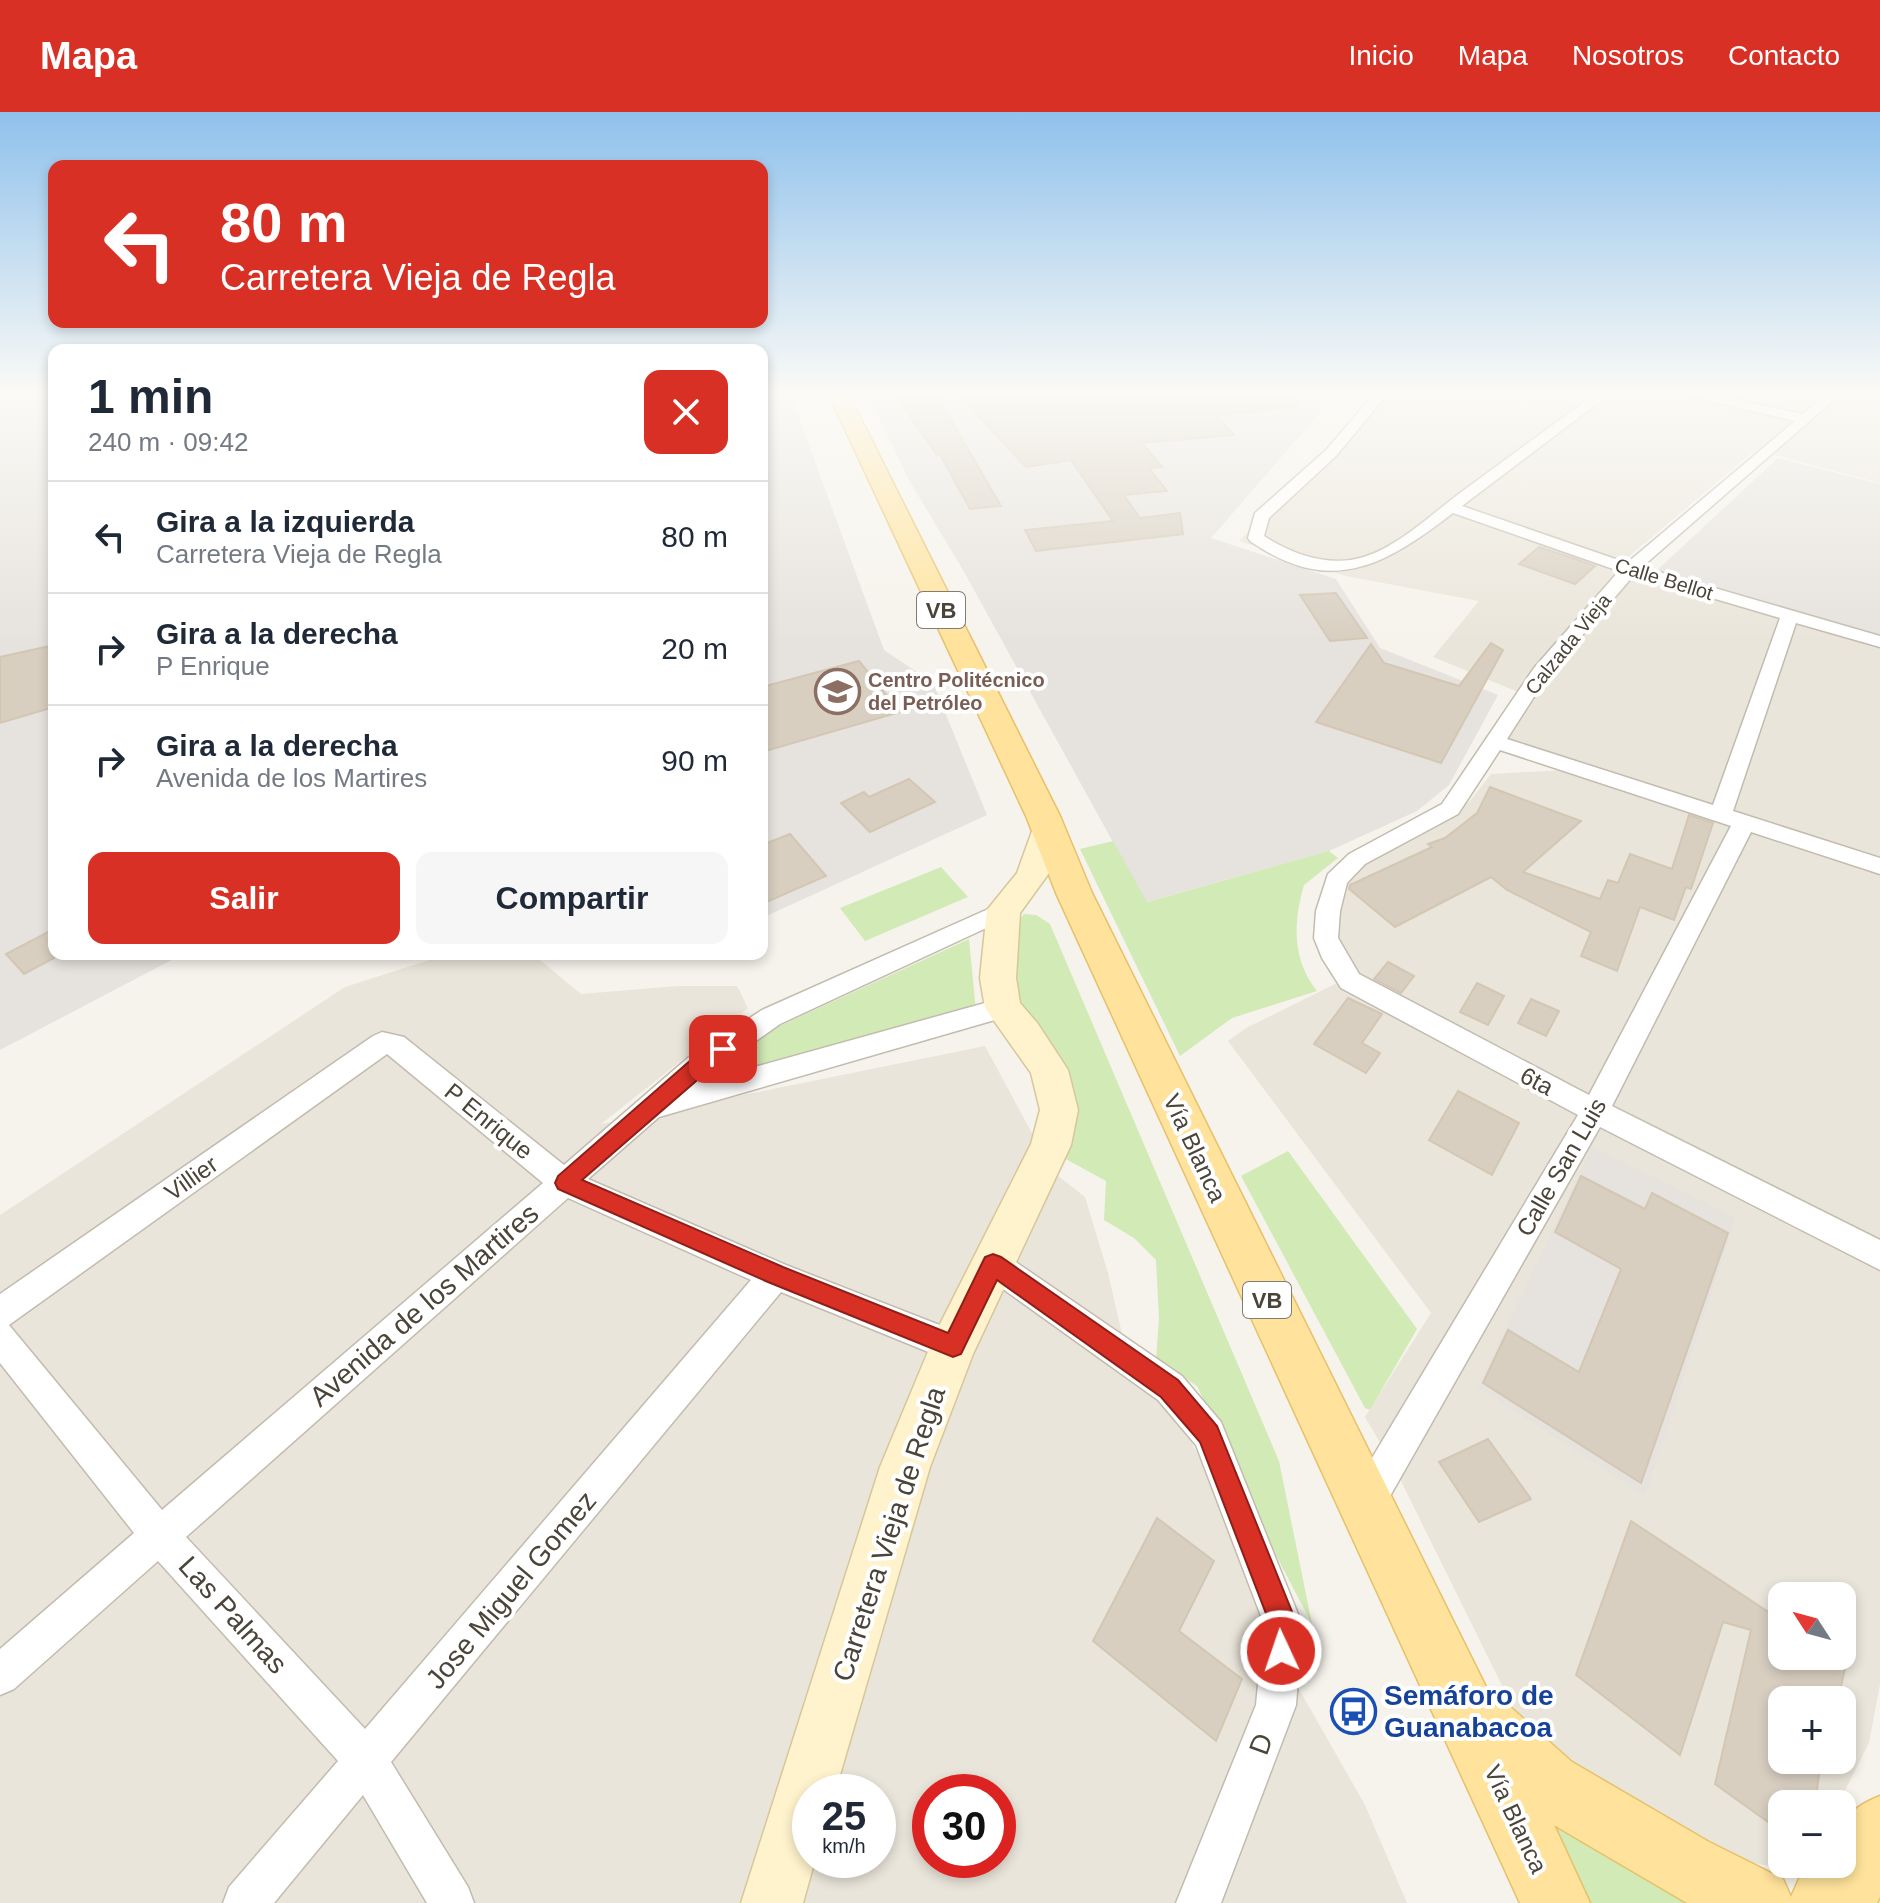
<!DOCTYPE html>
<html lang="es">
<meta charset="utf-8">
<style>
:root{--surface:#fff;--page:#f6f6f7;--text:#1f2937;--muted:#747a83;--line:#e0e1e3;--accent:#d93025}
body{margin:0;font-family:Helvetica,sans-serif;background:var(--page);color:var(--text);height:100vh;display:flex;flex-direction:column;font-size:30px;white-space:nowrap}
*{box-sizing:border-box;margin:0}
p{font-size:26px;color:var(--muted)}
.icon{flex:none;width:44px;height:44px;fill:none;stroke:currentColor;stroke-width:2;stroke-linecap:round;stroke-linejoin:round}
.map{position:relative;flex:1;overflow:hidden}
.sheet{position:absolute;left:48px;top:232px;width:720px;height:616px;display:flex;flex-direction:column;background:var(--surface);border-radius:16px;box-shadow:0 4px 12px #0003}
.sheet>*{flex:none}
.hud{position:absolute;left:48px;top:48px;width:720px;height:168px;border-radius:16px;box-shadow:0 4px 12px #0003;background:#d93025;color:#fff;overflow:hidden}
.needle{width:52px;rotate:306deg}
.controls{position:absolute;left:1768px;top:1470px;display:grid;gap:16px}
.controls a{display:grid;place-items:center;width:88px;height:88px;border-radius:16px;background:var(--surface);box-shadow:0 4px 12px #0003;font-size:40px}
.speed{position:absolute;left:792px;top:1662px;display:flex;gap:16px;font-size:40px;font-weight:700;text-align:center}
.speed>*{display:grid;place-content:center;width:104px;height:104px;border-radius:50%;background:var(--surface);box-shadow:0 4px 12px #0003;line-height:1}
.speed small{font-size:20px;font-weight:400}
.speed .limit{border:12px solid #d22;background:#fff;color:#111}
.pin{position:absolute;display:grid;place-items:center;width:68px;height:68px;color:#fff;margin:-34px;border-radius:16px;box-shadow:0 4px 12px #0006}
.me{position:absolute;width:88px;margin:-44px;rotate:357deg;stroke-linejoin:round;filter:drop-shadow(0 0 6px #0008)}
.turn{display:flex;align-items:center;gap:28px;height:168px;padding:0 40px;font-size:36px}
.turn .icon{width:104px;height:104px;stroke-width:2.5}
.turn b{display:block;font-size:56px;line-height:68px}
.round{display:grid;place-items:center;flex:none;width:84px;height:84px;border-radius:16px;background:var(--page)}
.headline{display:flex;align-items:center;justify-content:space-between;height:136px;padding:0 40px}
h1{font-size:48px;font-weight:700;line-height:60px}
.cta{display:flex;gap:16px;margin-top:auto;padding:16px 40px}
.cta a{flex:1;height:92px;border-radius:16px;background:var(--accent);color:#fff;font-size:32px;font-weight:700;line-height:92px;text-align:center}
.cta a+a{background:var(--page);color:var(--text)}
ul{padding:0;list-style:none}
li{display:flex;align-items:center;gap:24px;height:112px;padding:0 40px;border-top:2px solid var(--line)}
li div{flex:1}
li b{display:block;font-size:30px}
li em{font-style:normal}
header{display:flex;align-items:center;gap:48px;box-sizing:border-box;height:112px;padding:0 40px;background:var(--accent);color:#fff}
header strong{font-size:38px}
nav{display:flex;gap:44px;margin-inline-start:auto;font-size:28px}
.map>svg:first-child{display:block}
.residential{fill:#eae5da;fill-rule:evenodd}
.industrial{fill:#e6e2dd}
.green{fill:#d2eab5}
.building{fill:#d8cfc1;stroke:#d3c7b4;stroke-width:2}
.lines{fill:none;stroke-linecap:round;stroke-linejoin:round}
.street-casing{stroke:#c2bbae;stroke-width:3}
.secondary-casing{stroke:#d6c79b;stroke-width:3}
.primary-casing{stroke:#e6c16a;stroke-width:3}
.street{fill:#fff;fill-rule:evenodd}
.secondary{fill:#fff3cd;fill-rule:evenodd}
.primary{fill:#ffe39c;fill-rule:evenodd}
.route{fill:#d93025;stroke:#8d1f18;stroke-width:2}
.labels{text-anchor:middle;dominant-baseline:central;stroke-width:8;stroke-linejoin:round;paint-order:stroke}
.far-street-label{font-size:20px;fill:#4b4439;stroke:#fff}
.far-education-label{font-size:20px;font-weight:bold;fill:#785e54;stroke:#fff;text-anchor:start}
.shield{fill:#fff;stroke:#817c74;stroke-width:2}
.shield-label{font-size:22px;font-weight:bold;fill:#4b4439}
.street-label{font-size:24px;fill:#4b4439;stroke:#fff}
.near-street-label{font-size:28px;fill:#4b4439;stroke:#fff}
.near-transit-label{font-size:28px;font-weight:bold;fill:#164399;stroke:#fff;text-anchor:start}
</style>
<header>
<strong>Mapa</strong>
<nav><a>Inicio</a><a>Mapa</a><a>Nosotros</a><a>Contacto</a></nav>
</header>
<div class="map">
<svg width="1880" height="1791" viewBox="0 0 1880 1791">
<rect width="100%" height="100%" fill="#f6f3ec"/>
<g class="residential">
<path d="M1384,279H1880V371L1755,338L1613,458L1880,533V1572L1869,1631L1838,1692H1782V1752H1808L1805,1758L1740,1750L1530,1630L1392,1351L1365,1305L1431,1201L1228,929L1246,916L1339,870L1330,862L1318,838L1315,814L1336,768L1428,719L1470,689L1491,662L1580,657L1506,629L1535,587L1433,545L1479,489L1346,464L1239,429ZM1782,1484H1842V1544H1782ZM1782,1588H1842V1648H1782Z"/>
<path d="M448,842H533L581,882L678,874H737L748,896L601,1012L985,934L1053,1060L1085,1085L1108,1161L1128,1248L1173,1293L1227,1401L1291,1563L1365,1693L1407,1791H0V1103L345,875ZM810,1680H878V1748H810ZM930,1680H998V1748H930Z"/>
</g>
<g class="industrial">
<polygon points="0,279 54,279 54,842 183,842 0,938"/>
<polygon points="762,279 789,279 884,538 933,571 987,703 762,806"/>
<polygon points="866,279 1339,279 1211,426 1336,467 1380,536 1498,583 1449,673 1417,699 1329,739 1146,790 963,458 909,368"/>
<polygon points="1778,346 1880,372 1880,523 1655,460"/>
<polygon points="1592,1035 1736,1106 1645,1384 1478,1275"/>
</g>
<g class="green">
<path d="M1113,729L1147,790L1329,739L1338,746L1304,773C1293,811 1292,848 1317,879L1232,906L1180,944L1080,737Z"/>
<polygon points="941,755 968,785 865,829 840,796"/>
<path d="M1024,802L1036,803L1050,812L1279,1349L1312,1512L1266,1424L1197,1274L1156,1248L1159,1206L1156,1148L1134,1126L1104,1108L1106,1069L1064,1046C1048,995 987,845 1024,802Z"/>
<polygon points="969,827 976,899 678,980 760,923"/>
<polygon points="1288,1039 1417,1217 1370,1298 1365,1296 1241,1064"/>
<polygon points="1521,1679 1709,1791 1578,1791"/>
</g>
<g class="building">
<polygon points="893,279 934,279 1001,394 970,397 940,342 937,343"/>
<polygon points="955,279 1296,279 1297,294 1216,304 1234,323 1142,331 1162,355 1149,356 1167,379 1124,383 1140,406 1180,401 1183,422 1036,439 1025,418 1113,409 1071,348 1026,355"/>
<polygon points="1539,435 1573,446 1595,454 1575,472 1519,452"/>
<polygon points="1336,481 1367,526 1330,529 1300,483"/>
<polygon points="1491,531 1503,538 1441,651 1316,610 1371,532 1384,551 1459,574"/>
<polygon points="54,533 54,595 0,611 0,545"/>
<polygon points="859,549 900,600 762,640 762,575"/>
<polygon points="909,667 935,690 870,720 841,691 864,680 869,685"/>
<polygon points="1490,675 1581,709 1523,760 1600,787 1608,768 1618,771 1630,742 1672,757 1689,703 1713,711 1691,777 1686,775 1674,808 1640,795 1617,859 1581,844 1591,820 1507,778 1491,765 1395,815 1349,777 1350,773 1432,735 1428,732 1445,726 1477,701"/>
<polygon points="790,722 826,764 762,792 762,733"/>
<polygon points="54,817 54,846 24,862 6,842"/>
<polygon points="1388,850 1414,864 1401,881 1374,867"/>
<polygon points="1477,871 1504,884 1488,913 1460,900"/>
<polygon points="1348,886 1382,902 1362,931 1380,941 1366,961 1314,932"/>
<polygon points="1531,887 1559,899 1546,924 1518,911"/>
<polygon points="1458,979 1519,1011 1492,1063 1429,1028"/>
<polygon points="1581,1064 1645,1097 1652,1081 1728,1121 1641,1371 1483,1271 1508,1218 1579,1260 1621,1157 1555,1120"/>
<polygon points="1488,1327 1531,1387 1479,1410 1439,1350"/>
<polygon points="1157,1406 1214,1449 1179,1519 1242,1567 1216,1629 1093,1529"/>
<polygon points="1631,1409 1782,1509 1782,1544 1835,1544 1846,1552 1838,1588 1782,1588 1782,1648 1821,1648 1815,1692 1782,1692 1782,1720 1715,1672 1751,1518 1723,1510 1680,1643 1576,1563"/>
</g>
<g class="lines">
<defs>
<g id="street">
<path d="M1377,279H1390L1336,344L1269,406L1264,424C1290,441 1321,452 1351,448C1391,442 1429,404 1460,381C1506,347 1553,313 1599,279H1614L1462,394L1627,451L1795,309L1667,279H1694L1803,302L1830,279H1844L1642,455L1880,524V535L1796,511L1733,699L1880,746V762L1751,720L1612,994L1880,1128V1158L1600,1015L1377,1407L1364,1412L1351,1407L1346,1394L1351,1381L1578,1003L1341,876L1322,846L1314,826L1316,799L1328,762L1349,742L1442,692L1534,556L1619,459L1453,401C1384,454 1331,485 1250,429L1248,426L1255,401L1326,338ZM1634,463L1780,506L1713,693L1507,627L1548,563ZM1500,638L1731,714L1589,983L1359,862L1338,826L1340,799L1347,771L1365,752L1458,702Z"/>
<path d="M1004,790L1012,792L1016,798L1012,804L780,912L697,971L1003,886L1012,889L1016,896L1012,903L659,1005L588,1067L786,1153L965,1223L970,1234L965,1245L953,1250L781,1180L391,1650L468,1775L474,1791H427L363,1683L274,1791H223L229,1775L338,1649L158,1449L14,1577L0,1583V1537L134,1421L0,1251V1182L373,924L382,920L404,925L564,1053L689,945L762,898ZM387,942L543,1071L162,1398L9,1213ZM568,1086L751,1168L365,1617L186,1425Z"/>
<polygon points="993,1137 1004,1142 1182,1264 1221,1310 1302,1512 1296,1593 1221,1791 1176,1791 1256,1593 1264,1512 1196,1333 1158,1288 982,1162 977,1152 982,1142"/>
</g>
<polygon id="secondary" points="1047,705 1058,708 1062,715 1049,761 1020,801 1016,866 1020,891 1038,912 1068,958 1078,998 1071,1033 973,1242 930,1355 835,1680 810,1680 810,1748 815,1748 803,1791 741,1791 880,1355 937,1218 1031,1032 1040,998 1031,961 985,896 980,866 987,798 1017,761 1036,708"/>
<path id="primary" d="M827,279H847L1060,704L1092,781L1488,1579L1498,1584L1572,1650L1709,1730L1783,1767L1791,1785L1799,1767L1820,1758L1824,1752H1842C1842,1713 1842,1699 1880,1684V1785L1877,1791H1687L1554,1713L1590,1791H1520L1056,781L1026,704Z"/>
</defs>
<use href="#street" class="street-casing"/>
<use href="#secondary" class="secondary-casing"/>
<use href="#primary" class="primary-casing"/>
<use href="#street" class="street"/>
<use href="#secondary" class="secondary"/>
<use href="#primary" class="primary"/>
</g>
<linearGradient id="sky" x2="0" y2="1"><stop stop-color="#8fc1ec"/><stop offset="0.53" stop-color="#fbfaf6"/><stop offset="1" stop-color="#fbfaf6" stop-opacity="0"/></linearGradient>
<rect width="1880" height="530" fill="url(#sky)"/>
<polygon class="route" points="723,929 730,932 733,937 582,1068 783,1155 948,1221 985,1145 993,1142 1001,1145 1178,1268 1217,1314 1297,1512 1290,1549 1281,1553 1271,1549 1267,1539 1270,1512 1200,1330 1161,1285 997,1168 961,1242 953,1245 768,1170 558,1077 555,1071 558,1064 692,947"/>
<defs>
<symbol id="school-ring" viewBox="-11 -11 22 22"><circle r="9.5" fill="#fff" stroke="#8d6e63" stroke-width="1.5"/><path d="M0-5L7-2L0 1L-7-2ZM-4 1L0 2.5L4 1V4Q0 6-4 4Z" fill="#8d6e63"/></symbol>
<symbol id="bus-ring" viewBox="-11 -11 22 22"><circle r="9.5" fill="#fff" stroke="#1a4fb4" stroke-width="1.5"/><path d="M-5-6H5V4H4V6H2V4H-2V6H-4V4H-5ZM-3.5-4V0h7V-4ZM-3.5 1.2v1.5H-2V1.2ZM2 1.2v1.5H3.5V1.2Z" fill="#1a4fb4"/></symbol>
</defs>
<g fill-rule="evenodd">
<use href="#school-ring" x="812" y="554" width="51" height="51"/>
<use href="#bus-ring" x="1328" y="1574" width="51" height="51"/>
</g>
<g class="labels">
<g class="far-street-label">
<text transform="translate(1664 467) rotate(17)">Calle Bellot</text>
<text transform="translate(1568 532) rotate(-51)">Calzada Vieja</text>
</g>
<g class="far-education-label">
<text x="868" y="568">Centro Politécnico<tspan x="868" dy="23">del Petróleo</tspan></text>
</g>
<g class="shield">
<rect x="917" y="480" width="48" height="36" rx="6"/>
<rect x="1243" y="1170" width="48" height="36" rx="6"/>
</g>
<g class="shield-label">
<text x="941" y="498">VB</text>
<text x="1267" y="1188">VB</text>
</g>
<g class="street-label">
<text transform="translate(1537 969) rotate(28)">6ta</text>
<text transform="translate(489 1009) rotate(39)">P Enrique</text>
<text transform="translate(1195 1036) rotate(65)">Vía Blanca</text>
<text transform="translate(1561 1055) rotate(-60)">Calle San Luis</text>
<text transform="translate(191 1066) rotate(-35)">Villier</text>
<text transform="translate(1516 1707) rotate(65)">Vía Blanca</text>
</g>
<g class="near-street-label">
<text transform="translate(424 1193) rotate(-41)">Avenida de los Martires</text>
<text transform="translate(889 1422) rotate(-72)">Carretera Vieja de Regla</text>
<text transform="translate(511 1478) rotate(-50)">Jose Miguel Gomez</text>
<text transform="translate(233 1503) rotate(48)">Las Palmas</text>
<text transform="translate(1261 1632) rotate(-70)">D</text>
</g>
<g class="near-transit-label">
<text x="1384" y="1583">Semáforo de<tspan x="1384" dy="32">Guanabacoa</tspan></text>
</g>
</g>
</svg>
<div class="controls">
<a><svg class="needle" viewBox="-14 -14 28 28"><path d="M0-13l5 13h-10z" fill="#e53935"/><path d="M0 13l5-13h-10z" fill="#747a83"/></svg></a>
<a>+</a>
<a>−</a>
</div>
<div class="speed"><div>25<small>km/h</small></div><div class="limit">30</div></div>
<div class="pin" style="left:723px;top:937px;background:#d93025"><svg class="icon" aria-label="arrive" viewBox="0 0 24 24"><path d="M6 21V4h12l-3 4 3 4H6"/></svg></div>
<svg class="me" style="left:1281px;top:1539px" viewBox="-20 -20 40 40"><circle r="17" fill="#d93025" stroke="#fff" stroke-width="3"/><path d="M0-11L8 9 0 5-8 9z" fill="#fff"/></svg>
<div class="hud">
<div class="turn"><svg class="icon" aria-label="left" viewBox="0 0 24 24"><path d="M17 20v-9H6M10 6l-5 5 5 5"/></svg><div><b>80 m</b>Carretera Vieja de Regla</div></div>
</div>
<section class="sheet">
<div class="headline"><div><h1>1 min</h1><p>240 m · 09:42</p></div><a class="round" style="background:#d93025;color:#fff"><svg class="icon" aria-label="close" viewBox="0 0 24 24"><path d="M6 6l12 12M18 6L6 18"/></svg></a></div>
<ul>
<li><svg class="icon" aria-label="left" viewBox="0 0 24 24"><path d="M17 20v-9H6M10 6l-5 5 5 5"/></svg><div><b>Gira a la izquierda</b><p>Carretera Vieja de Regla</p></div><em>80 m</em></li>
<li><svg class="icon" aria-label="right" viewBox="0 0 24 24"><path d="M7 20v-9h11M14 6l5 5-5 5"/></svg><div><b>Gira a la derecha</b><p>P Enrique</p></div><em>20 m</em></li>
<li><svg class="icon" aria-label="right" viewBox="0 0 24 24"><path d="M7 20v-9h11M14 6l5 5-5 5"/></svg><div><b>Gira a la derecha</b><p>Avenida de los Martires</p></div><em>90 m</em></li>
</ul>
<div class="cta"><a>Salir</a><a>Compartir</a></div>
</section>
</div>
